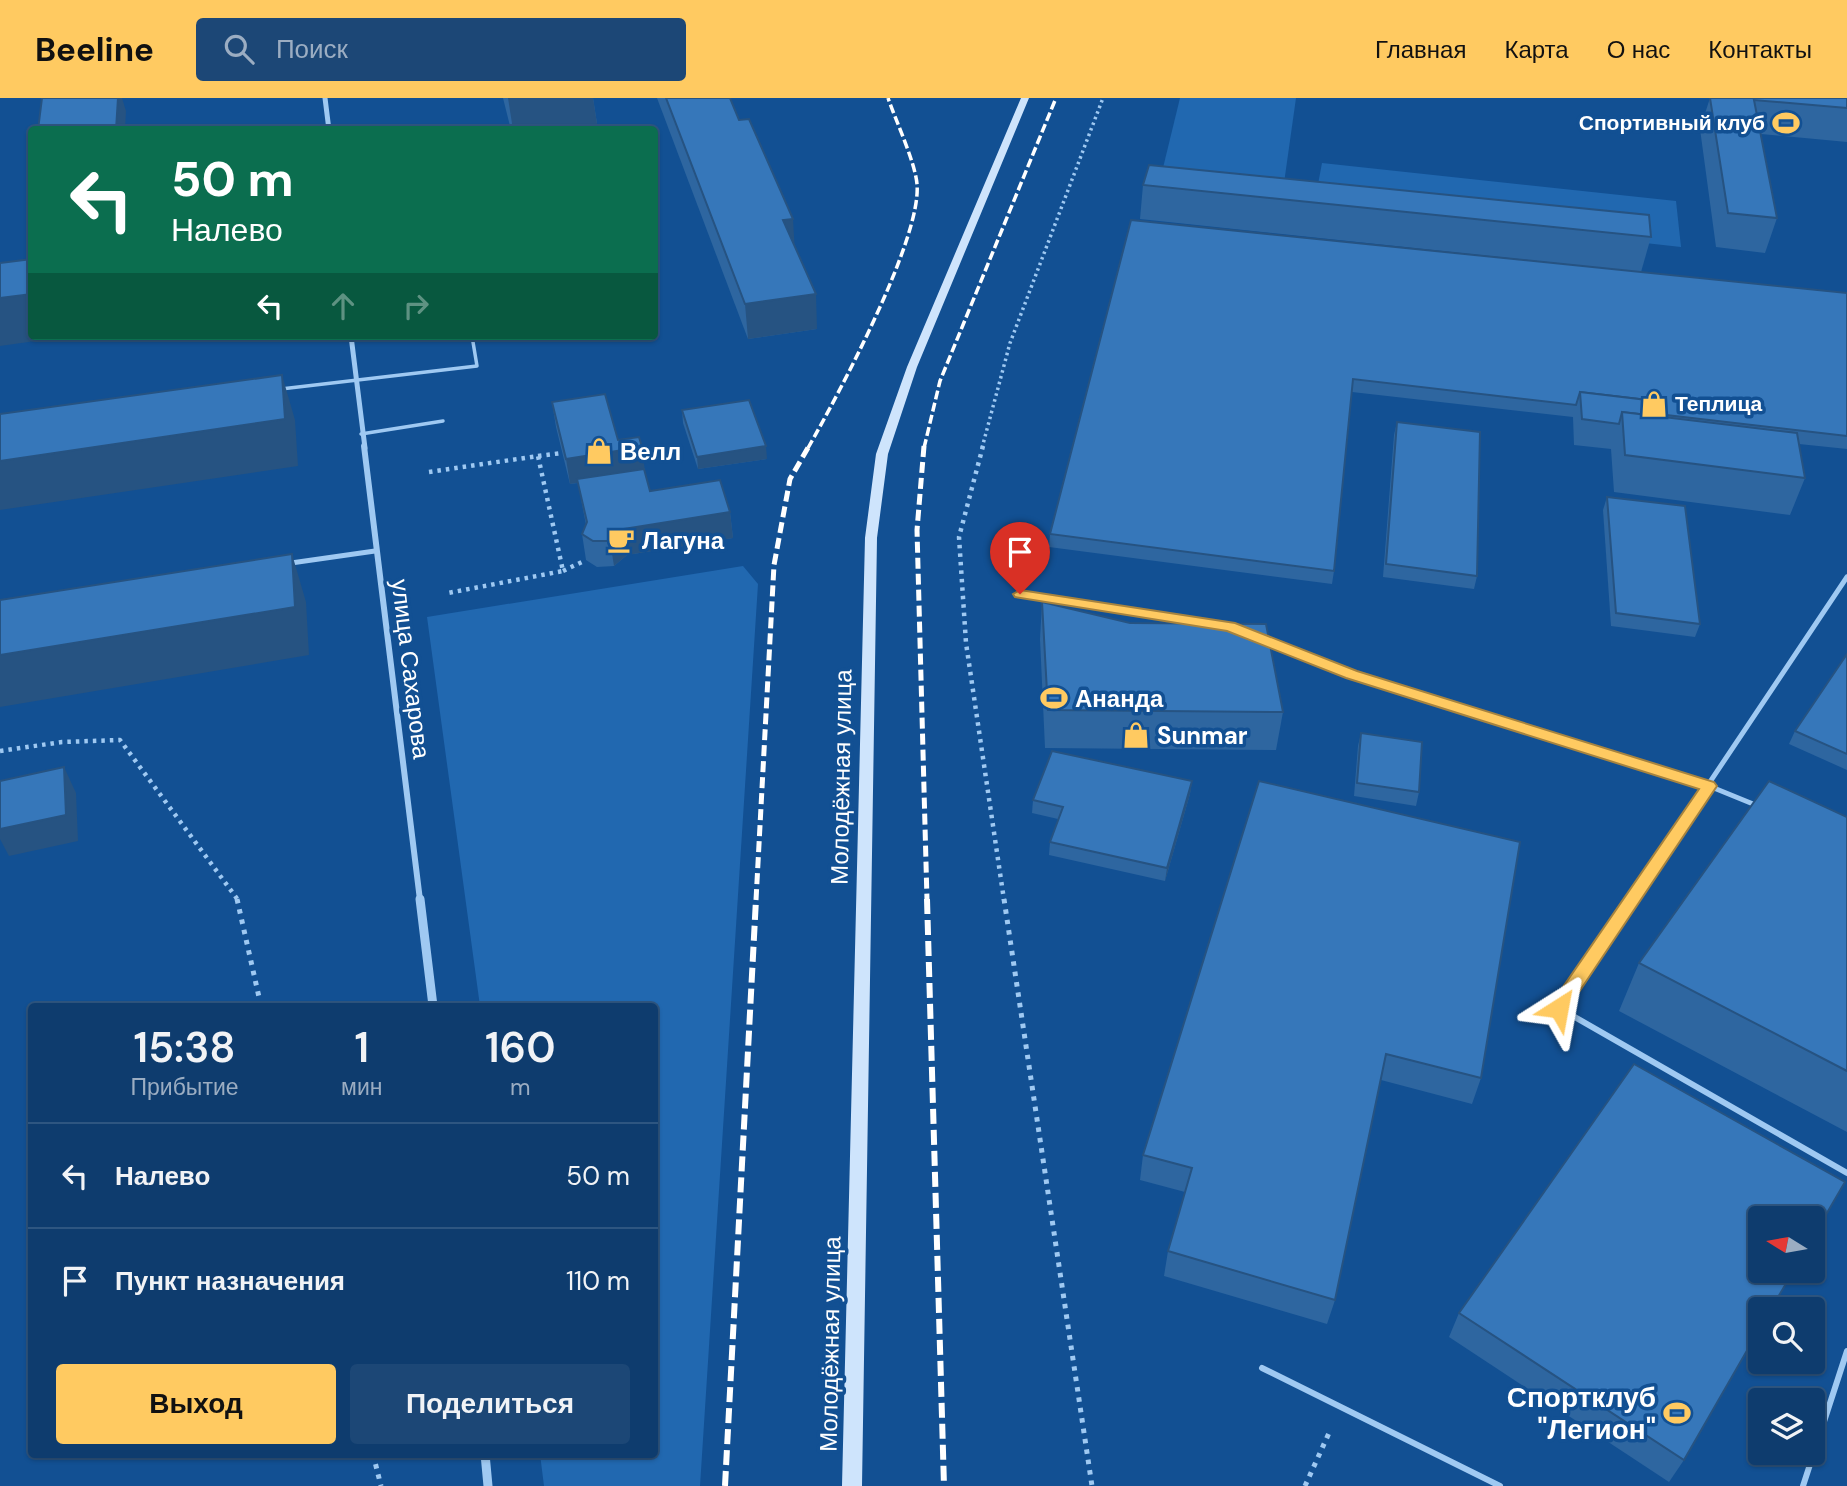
<!DOCTYPE html>
<html lang="ru">
<meta charset="utf-8">
<style>
:root{--surface:#0e3c6e;--page:#1c4776;--text:#f1f3f6;--muted:#9badc2;--line:#2e5681;--accent:#ffca61}
body{margin:0;font-family:"DM Sans",sans-serif;background:var(--page);color:var(--text);height:100vh;display:flex;flex-direction:column;font-size:26px;white-space:nowrap}
*{box-sizing:border-box;margin:0}
p{font-size:23px;color:var(--muted)}
.icon{flex:none;width:38px;height:38px;fill:none;stroke:currentColor;stroke-width:2;stroke-linecap:round;stroke-linejoin:round}
.map{position:relative;flex:1;overflow:hidden}
.drawer{position:absolute;left:28px;top:905px;width:630px;height:455px;display:flex;flex-direction:column;background:var(--surface);border-radius:7px;box-shadow:0 2px 5px #0004,0 0 0 2px var(--line)}
.drawer>*{flex:none}
.banner{position:absolute;left:28px;top:28px;width:630px;height:214px;border-radius:7px;box-shadow:0 2px 5px #0004,0 0 0 2px var(--line);background:#0b6e4f;color:#fff;overflow:hidden}
.needle{width:46px;rotate:281deg}
.fabs{position:absolute;left:1748px;top:1108px;display:grid;gap:14px}
.fabs a{display:grid;place-items:center;width:77px;height:77px;border-radius:7px;background:var(--surface);box-shadow:0 2px 5px #0004,0 0 0 2px var(--line);font-size:35px}
.pin{position:absolute;display:grid;place-items:center;width:60px;height:60px;color:#fff;margin:-72px -30px;border-radius:50% 50% 50% 0;rotate:-45deg;box-shadow:0 0 7px #0007}
.pin .icon{rotate:45deg}
.me{position:absolute;width:77px;margin:-38px;rotate:34deg;stroke-linejoin:round;filter:drop-shadow(0 0 5px #0008)}
.turn{display:flex;align-items:center;gap:24px;height:147px;padding:0 28px;font-size:32px}
.turn .icon{width:91px;height:91px;stroke-width:2.5}
.turn b{display:block;font-size:49px;line-height:60px}
.lanes{display:flex;align-items:center;height:66px;padding:0 28px;background:#0003;justify-content:center;gap:35px;direction:ltr}
.lanes .off{opacity:.35}
.eta{display:flex;justify-content:space-evenly;align-items:center;height:119px;text-align:center}
.eta b{font-size:42px;font-weight:600;line-height:49px}
.button{display:flex;gap:14px;margin-top:auto;padding:14px 28px}
.button a{flex:1;height:80px;border-radius:7px;background:var(--accent);color:#111;font-size:28px;font-weight:600;line-height:80px;text-align:center}
.button a+a{background:var(--page);color:var(--text)}
ul{padding:0;list-style:none}
li{display:flex;align-items:center;gap:21px;height:105px;padding:0 28px;border-top:2px solid var(--line)}
li div{flex:1}
li b{display:block;font-size:26px}
li em{font-style:normal}
header{display:flex;align-items:center;gap:42px;box-sizing:border-box;height:98px;padding:0 35px;background:var(--accent);color:#111}
header strong{font-size:33px}
nav{display:flex;gap:38px;margin-inline-start:auto;font-size:24px}
.search{width:490px;height:63px;background:var(--page);display:flex;align-items:center;gap:18px;box-sizing:border-box;padding:0 24px;border-radius:7px;color:var(--muted);font-size:26px}
.map>svg:first-child{display:block}
.green{fill:#2168b0}
.lines{fill:none;stroke-linecap:round;stroke-linejoin:round}
.path-far2{stroke:#9fc9f2;stroke-width:3.5;stroke-dasharray:2.5 3.5;stroke-linecap:butt}
.path-far1{stroke:#9fc9f2;stroke-width:4.5;stroke-dasharray:3.5 5;stroke-linecap:butt}
.path{stroke:#9fc9f2;stroke-width:5;stroke-dasharray:4.5 6;stroke-linecap:butt}
.lane-far2{stroke:#9fc9f2;stroke-width:3.5}
.lane-far1{stroke:#9fc9f2;stroke-width:5}
.lane{stroke:#9fc9f2;stroke-width:6}
.street-far2{stroke:#9fc9f2;stroke-width:5}
.street-far1{stroke:#9fc9f2;stroke-width:6}
.street{stroke:#9fc9f2;stroke-width:9}
.secondary{fill:#cee4fc;fill-rule:evenodd}
.rail-far2{stroke:#fff;stroke-width:3.5;stroke-dasharray:9 3.5;stroke-linecap:butt}
.rail-far1{stroke:#fff;stroke-width:5;stroke-dasharray:11 5;stroke-linecap:butt}
.rail{stroke:#fff;stroke-width:6;stroke-dasharray:15 6;stroke-linecap:butt}
.wall{fill:#2e66a0}
.shaded-wall{fill:#265382}
.building{fill:#3677ba;stroke:#265382;stroke-width:2}
.route{fill:#ffca61;stroke:#a6833f;stroke-width:2}
.labels{text-anchor:middle;dominant-baseline:central;stroke-width:7;stroke-linejoin:round;paint-order:stroke}
.far-poi-label{font-size:21px;font-weight:bold;fill:#fff;stroke:#125093;text-anchor:end}
.poi-label{font-size:24px;font-weight:bold;fill:#fff;stroke:#125093;text-anchor:start}
.street-label{font-size:24px;fill:#fff;stroke:#125093}
.near-poi-label{font-size:28px;font-weight:bold;fill:#fff;stroke:#125093;text-anchor:end}
</style>
<header>
<strong>Beeline</strong>
<div class="search"><svg class="icon" aria-label="search" viewBox="0 0 24 24"><circle cx="10" cy="10" r="6"/><path d="M15 15l6 6"/></svg>Поиск</div>
<nav><a>Главная</a><a>Карта</a><a>О нас</a><a>Контакты</a></nav>
</header>
<div class="map">
<svg width="1847" height="1388" viewBox="0 0 1847 1388">
<rect width="100%" height="100%" fill="#125093"/>
<g class="green">
<polygon points="1180,0 1296,0 1284,85 1162,74"/>
<polygon points="1322,65 1676,103 1681,149 1314,108"/>
<polygon points="743,468 758,486 700,1388 544,1388 540,1356 654,1356 654,908 480,908 427,519"/>
</g>
<g class="lines">
<polyline class="path-far2" points="982,350 1010,245 1103,0"/>
<g class="path-far1">
<polyline points="983,348 959,439 966,545 1004,802"/>
<polyline points="538,358 562,355"/>
<polyline points="429,374 538,358 563,473 448,495"/>
<polyline points="563,473 586,462"/>
<polyline points="0,653 62,644 120,642 238,802"/>
</g>
<g class="path">
<polyline points="237,801 261,908"/>
<polyline points="1004,801 1092,1388"/>
<polyline points="373,1356 381,1388"/>
<polyline points="1305,1388 1329,1335"/>
</g>
<g class="lane-far2">
<polyline points="281,291 477,268 472,238"/>
<polyline points="361,336 443,323"/>
</g>
<g class="lane-far1">
<polyline points="291,465 375,453"/>
<polyline points="1020,496 1214,526"/>
<polyline points="1264,542 1351,576 1709,688 1758,708"/>
<polyline points="1631,802 1847,479"/>
</g>
<g class="lane">
<polyline points="1632,801 1559,910 1847,1075"/>
<polyline points="1262,1270 1500,1388"/>
<polyline points="1803,1388 1847,1253"/>
</g>
<g class="street-far2">
<polyline points="325,0 329,32"/>
<polyline points="351,238 365,350"/>
</g>
<polyline class="street-far1" points="364,348 420,802"/>
<g class="street">
<polyline points="420,801 433,908"/>
<polyline points="485,1356 488,1388"/>
</g>
<polygon class="secondary" points="1021,0 1029,0 917,269 888,356 877,440 862,1388 842,1388 865,440 876,356 907,269"/>
<g class="rail-far2">
<path d="M808,350C837,299 922,141 917,86C915,64 896,23 888,0"/>
<polyline points="924,350 940,283 1056,0"/>
</g>
<g class="rail-far1">
<polyline points="924,348 917,432 927,802"/>
<polyline points="756,802 774,467 790,381 809,348"/>
</g>
<g class="rail">
<polyline points="927,801 944,1388"/>
<polyline points="725,1388 756,801"/>
</g>
</g>
<g class="wall">
<polygon points="503,0 593,0 598,32 511,32"/>
<polygon points="657,0 730,0 795,149 817,231 748,241"/>
<polygon points="1710,0 1847,0 1847,44 1761,36 1777,120 1765,155 1716,149 1700,31"/>
<polygon points="1143,87 1651,139 1641,174 1140,121"/>
<polygon points="1131,122 1847,195 1847,351 1799,346 1805,380 1790,417 1614,394 1611,351 1574,347 1573,319 1352,294 1334,473 1332,486 1049,449 1050,436"/>
<polygon points="552,304 618,342 645,374 650,393 730,414 733,440 627,457 614,468 597,469 586,462 582,436 586,427 578,385 570,386 556,329"/>
<polygon points="682,312 767,361 698,371 683,325"/>
<polygon points="1397,324 1477,478 1474,491 1383,479 1394,337"/>
<polygon points="1607,399 1700,526 1695,539 1611,528 1603,412"/>
<polygon points="1042,504 1283,614 1276,652 1045,650 1040,541"/>
<polygon points="1847,556 1847,672 1789,646 1795,633"/>
<polygon points="1361,635 1419,694 1416,708 1354,698 1358,648"/>
<polygon points="1192,683 1190,696 1165,783 1049,757 1050,744 1058,721 1032,715 1033,702"/>
<polygon points="1259,683 1481,980 1472,1006 1381,982 1335,1202 1327,1226 1164,1178 1168,1153 1185,1094 1140,1082 1143,1057"/>
<polygon points="1847,719 1847,1034 1619,913 1639,865"/>
<polygon points="1459,1215 1684,1362 1669,1384 1449,1239"/>
</g>
<g class="shaded-wall">
<polygon points="118,0 122,0 126,13 125,32 116,32"/>
<polygon points="508,0 593,0 598,32 513,32"/>
<polygon points="793,121 795,155 783,122"/>
<polygon points="32,196 32,238 71,238 0,248 0,200"/>
<polygon points="816,196 817,231 748,241 745,206"/>
<polygon points="282,277 295,322 298,368 0,412 0,363"/>
<polygon points="766,348 767,361 698,371 697,359"/>
<polygon points="642,349 645,374 570,386 566,361"/>
<polygon points="730,414 733,440 627,457 614,468 610,443 624,431"/>
<polygon points="292,456 306,504 309,557 0,609 0,557"/>
<polygon points="64,669 76,695 78,743 9,758 0,741 0,731"/>
<polygon points="1192,683 1190,696 1165,783 1167,770"/>
</g>
<g class="building">
<polygon points="42,0 118,0 116,32 38,32"/>
<polygon points="666,0 730,0 739,22 749,21 793,121 783,122 816,196 745,206"/>
<polygon points="1710,0 1847,0 1847,10 1754,2 1777,120 1728,115"/>
<polygon points="1149,67 1649,117 1651,139 1143,87"/>
<polygon points="32,87 32,114 28,114"/>
<polygon points="1131,122 1847,195 1847,338 1649,315 1647,302 1580,294 1576,307 1353,281 1334,473 1050,436"/>
<polygon points="32,161 32,196 0,200 0,165"/>
<polygon points="282,277 285,321 0,363 0,316"/>
<polygon points="1580,294 1647,302 1649,317 1622,314 1619,326 1582,321"/>
<polygon points="605,296 618,342 639,339 642,349 566,361 552,304"/>
<polygon points="749,302 766,348 697,359 682,312"/>
<polygon points="1622,314 1797,335 1805,380 1625,357"/>
<polygon points="1397,324 1480,334 1477,478 1386,466"/>
<polygon points="644,371 650,393 720,382 730,414 624,431 610,443 593,443 582,436 587,424 577,381"/>
<polygon points="1607,399 1685,408 1700,526 1616,515"/>
<polygon points="292,456 295,509 0,557 0,502"/>
<polygon points="1042,504 1130,525 1266,526 1283,614 1048,612"/>
<polygon points="1847,556 1847,656 1795,633"/>
<polygon points="1361,635 1422,644 1419,694 1357,685"/>
<polygon points="1052,653 1192,683 1167,770 1050,744 1063,709 1033,702"/>
<polygon points="64,669 66,717 0,731 0,683"/>
<polygon points="1259,683 1520,744 1481,980 1386,956 1335,1202 1168,1153 1192,1070 1143,1057"/>
<polygon points="1769,683 1847,719 1847,973 1639,865"/>
<polygon points="1634,966 1845,1084 1813,1139 1813,1120 1760,1120 1760,1172 1794,1172 1771,1211 1760,1211 1760,1230 1684,1362 1459,1215"/>
</g>
<polygon class="route" points="1020,492 1235,525 1357,573 1714,684 1717,688 1565,915 1559,917 1550,910 1552,905 1699,691 1346,580 1227,533 1015,499 1013,496"/>
<defs>
<symbol id="stadium-bare" viewBox="-9 -9 18 18"><path d="M0-5a6.5 5 0 1 0 0 10a6.5 5 0 1 0 0-10ZM-3.5-1.8h7v3.6h-7Z" fill="#ffca61" stroke="#125093" stroke-width="2.5" paint-order="stroke"/></symbol>
<symbol id="shop-bare" viewBox="-9 -9 18 18"><path d="M-5-2.5h2.3a2.7 3.5 0 0 1 5.4 0H5L5.5 6h-11ZM-1.5-2.5h3a1.5 2.3 0 0 0-3 0Z" fill="#ffca61" stroke="#125093" stroke-width="2.5" paint-order="stroke"/></symbol>
<symbol id="cafe-bare" viewBox="-9 -9 18 18"><path d="M-5.5-4.5H6V0H3Q3 3.5 0 3.5H-2.5Q-5.5 3.5-5.5 0ZM3-3.2v2h1.7v-2ZM-6 4.5H4V6H-6Z" fill="#ffca61" stroke="#125093" stroke-width="2.5" paint-order="stroke"/></symbol>
</defs>
<g fill-rule="evenodd">
<use href="#stadium-bare" x="1767" y="6" width="38" height="38"/>
<use href="#shop-bare" x="1635" y="287" width="38" height="38"/>
<use href="#shop-bare" x="580" y="334" width="38" height="38"/>
<use href="#cafe-bare" x="602" y="423" width="38" height="38"/>
<use href="#stadium-bare" x="1035" y="581" width="38" height="38"/>
<use href="#shop-bare" x="1117" y="618" width="38" height="38"/>
<use href="#stadium-bare" x="1658" y="1296" width="38" height="38"/>
</g>
<g class="labels">
<g class="far-poi-label">
<text x="1765" y="25">Спортивный клуб</text>
<text x="1675" y="306" text-anchor="start">Теплица</text>
</g>
<g class="poi-label">
<text x="620" y="353">Велл</text>
<text x="642" y="442">Лагуна</text>
<text x="1075" y="600">Ананда</text>
<text x="1157" y="637">Sunmar</text>
</g>
<g class="street-label">
<text transform="translate(411 571) rotate(83)">улица Сахарова</text>
<text transform="translate(841 679) rotate(-89)">Молодёжная улица</text>
<text transform="translate(830 1246) rotate(-89)">Молодёжная улица</text>
</g>
<g class="near-poi-label">
<text x="1656" y="1299">Спортклуб<tspan x="1656" dy="32">"Легион"</tspan></text>
</g>
</g>
</svg>
<div class="fabs">
<a><svg class="needle" viewBox="-14 -14 28 28"><path d="M0-13l5 13h-10z" fill="#e53935"/><path d="M0 13l5-13h-10z" fill="#9badc2"/></svg></a>
<a><svg class="icon" aria-label="search" viewBox="0 0 24 24"><circle cx="10" cy="10" r="6"/><path d="M15 15l6 6"/></svg></a>
<a><svg class="icon" aria-label="layers" viewBox="0 0 24 24"><path d="M12 4l9 5-9 5-9-5zM3 14l9 5 9-5"/></svg></a>
</div>
<div class="pin" style="left:1020px;top:496px;background:#d93025"><svg class="icon" aria-label="arrive" viewBox="0 0 24 24"><path d="M6 21V4h12l-3 4 3 4H6"/></svg></div>
<svg class="me" style="left:1559px;top:910px" viewBox="-20 -20 40 40"><path d="M0-17L14 15 0 8-14 15z" fill="#ffca61" stroke="#fff" stroke-width="4"/></svg>
<div class="banner">
<div class="turn"><svg class="icon" aria-label="left" viewBox="0 0 24 24"><path d="M17 20v-9H6M10 6l-5 5 5 5"/></svg><div><b>50 m</b>Налево</div></div>
<div class="lanes"><svg class="icon" aria-label="left" viewBox="0 0 24 24"><path d="M17 20v-9H6M10 6l-5 5 5 5"/></svg><svg class="icon off" aria-label="ahead" viewBox="0 0 24 24"><path d="M12 20V5M6 11l6-6 6 6"/></svg><svg class="icon off" aria-label="right" viewBox="0 0 24 24"><path d="M7 20v-9h11M14 6l5 5-5 5"/></svg></div>
</div>
<section class="drawer">
<div class="eta">
<div><b>15:38</b><p>Прибытие</p></div>
<div><b>1</b><p>мин</p></div>
<div><b>160</b><p>m</p></div>
</div>
<ul>
<li><svg class="icon" aria-label="left" viewBox="0 0 24 24"><path d="M17 20v-9H6M10 6l-5 5 5 5"/></svg><div><b>Налево</b></div><em>50 m</em></li>
<li><svg class="icon" aria-label="arrive" viewBox="0 0 24 24"><path d="M6 21V4h12l-3 4 3 4H6"/></svg><div><b>Пункт назначения</b></div><em>110 m</em></li>
</ul>
<div class="button"><a>Выход</a><a>Поделиться</a></div>
</section>
</div>
